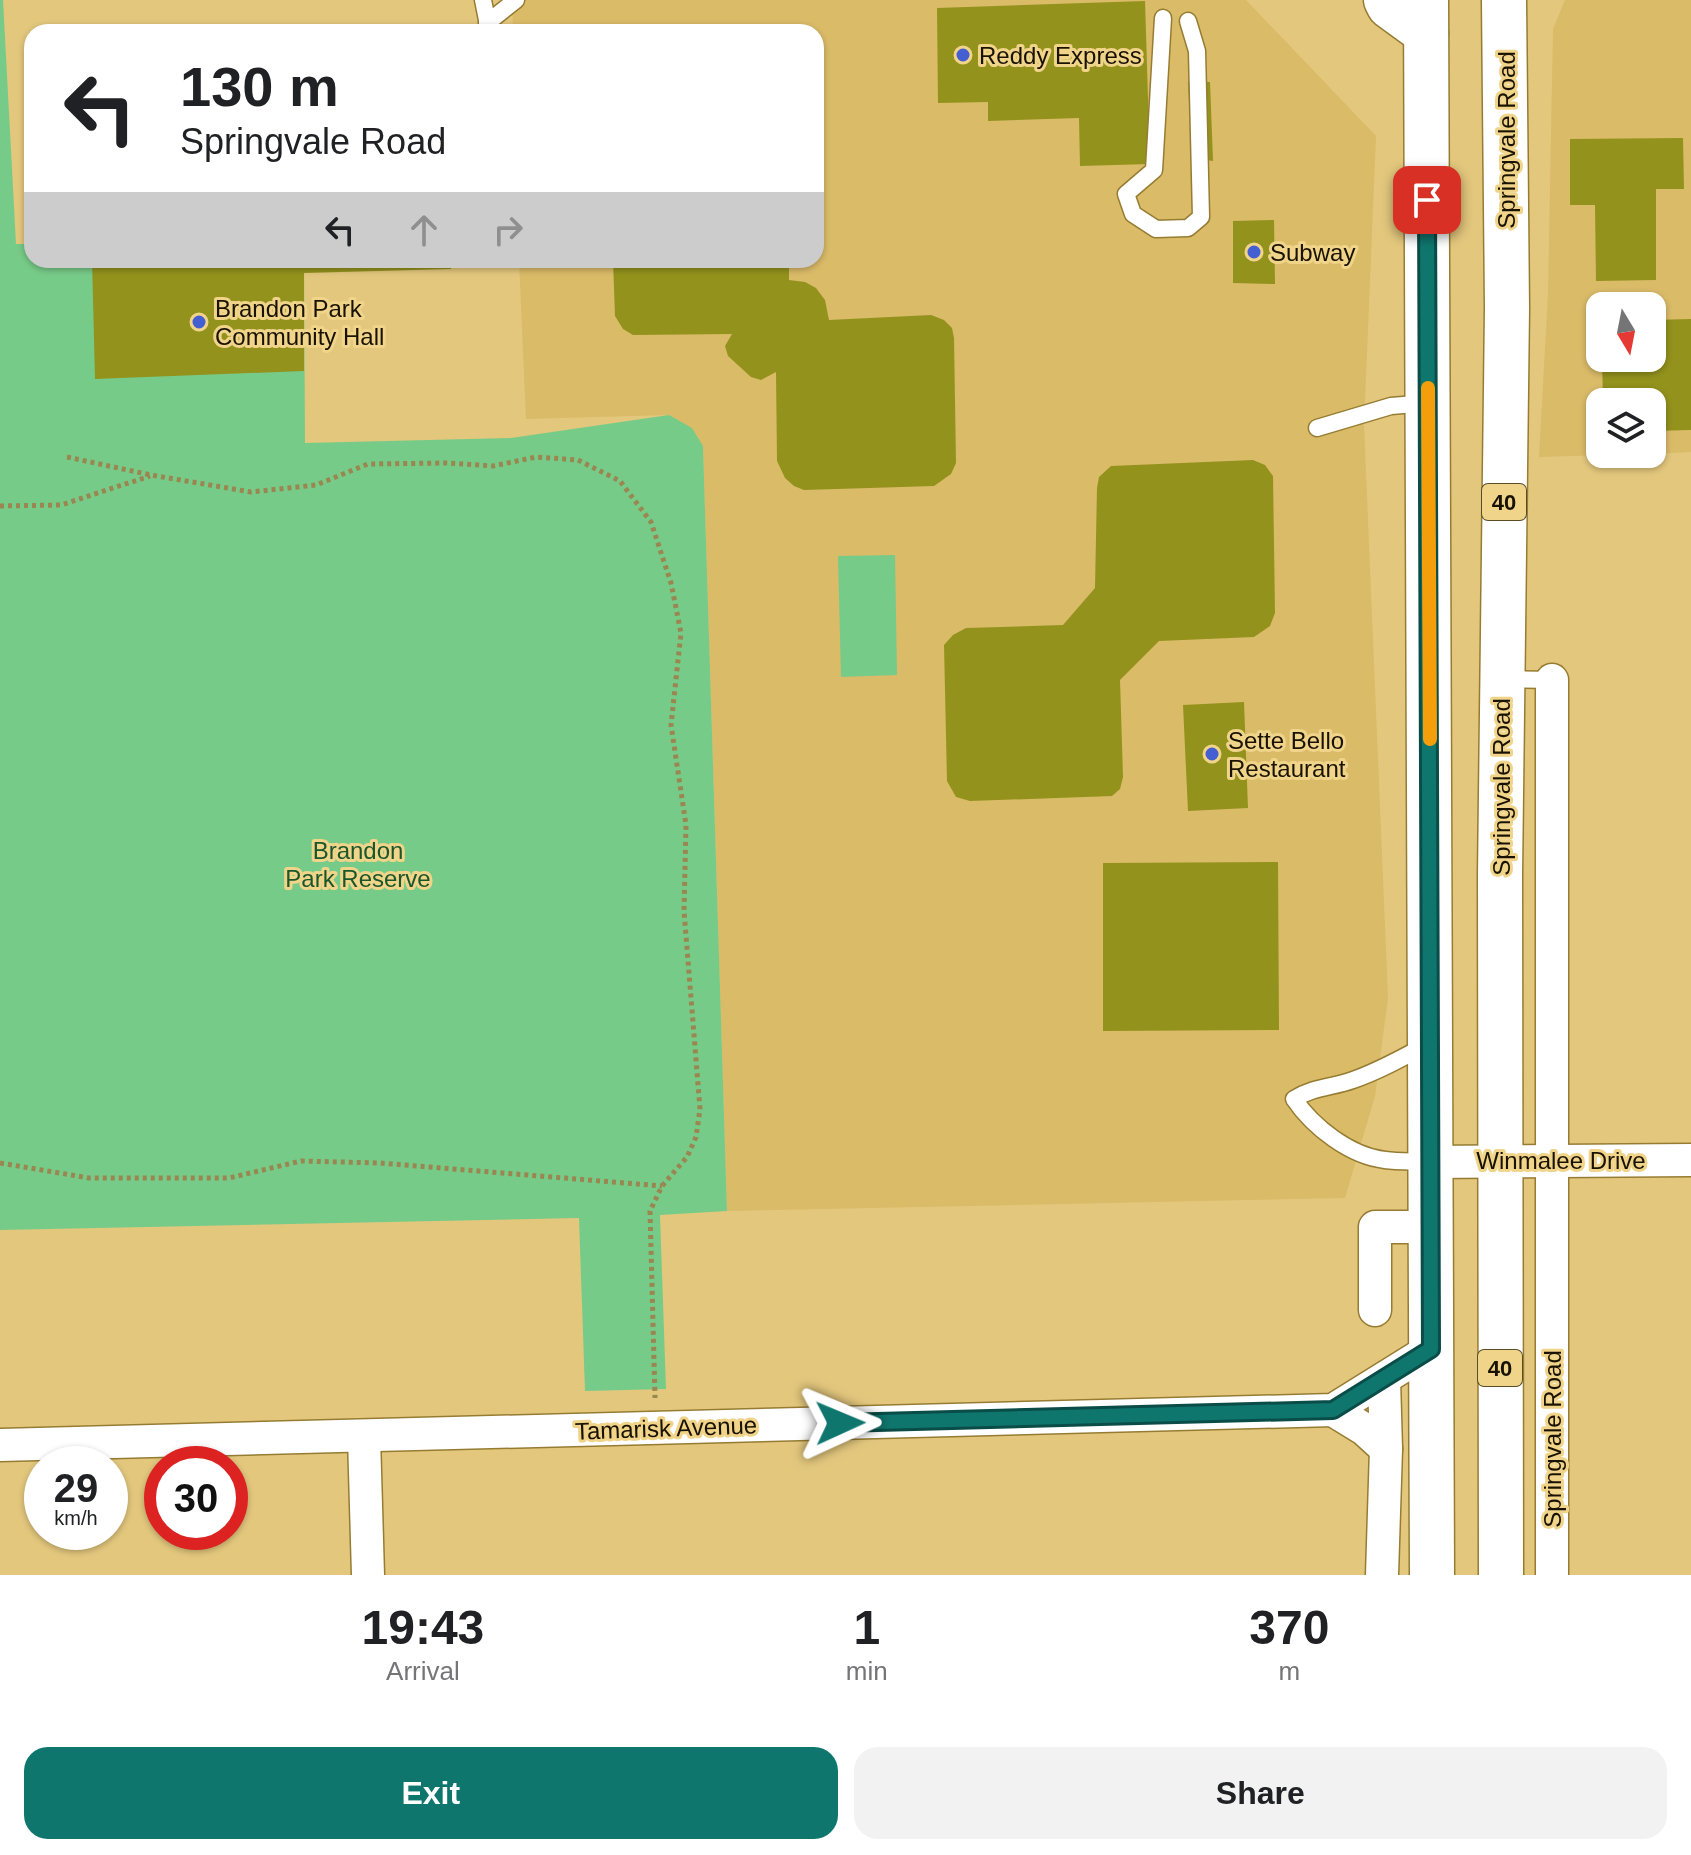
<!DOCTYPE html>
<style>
:root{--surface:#fff;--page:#f2f2f2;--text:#202124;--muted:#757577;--accent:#0f766e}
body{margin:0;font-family:Arial,sans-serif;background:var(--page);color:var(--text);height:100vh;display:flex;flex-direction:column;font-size:30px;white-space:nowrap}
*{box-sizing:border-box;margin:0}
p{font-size:26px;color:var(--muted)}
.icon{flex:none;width:44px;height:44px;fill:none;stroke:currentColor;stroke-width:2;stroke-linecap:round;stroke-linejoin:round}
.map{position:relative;height:1575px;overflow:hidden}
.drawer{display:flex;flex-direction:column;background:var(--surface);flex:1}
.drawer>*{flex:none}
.guide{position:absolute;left:24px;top:24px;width:800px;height:244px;border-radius:24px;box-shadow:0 2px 6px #0004;background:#fff;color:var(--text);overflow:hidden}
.needle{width:52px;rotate:170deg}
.buttons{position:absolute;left:1586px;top:292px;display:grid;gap:16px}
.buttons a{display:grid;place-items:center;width:80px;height:80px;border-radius:16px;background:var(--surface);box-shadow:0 2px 6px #0004;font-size:40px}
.speed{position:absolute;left:24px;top:1446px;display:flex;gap:16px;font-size:40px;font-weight:700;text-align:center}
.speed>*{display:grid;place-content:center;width:104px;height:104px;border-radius:50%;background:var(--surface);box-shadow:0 2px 6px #0004;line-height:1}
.speed small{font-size:20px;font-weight:400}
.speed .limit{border:12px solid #d22;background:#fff;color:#111}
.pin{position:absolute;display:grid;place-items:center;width:68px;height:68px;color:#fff;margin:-34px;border-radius:16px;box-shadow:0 4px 12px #0006}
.me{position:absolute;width:88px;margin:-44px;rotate:89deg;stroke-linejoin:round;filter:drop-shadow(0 0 6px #0008)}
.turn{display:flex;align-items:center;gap:28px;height:168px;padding:0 24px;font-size:36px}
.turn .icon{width:104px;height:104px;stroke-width:2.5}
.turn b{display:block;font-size:56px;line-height:68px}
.lanes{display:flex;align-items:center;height:76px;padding:0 24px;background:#0003;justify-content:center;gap:40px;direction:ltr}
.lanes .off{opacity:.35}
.eta{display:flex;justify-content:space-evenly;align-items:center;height:136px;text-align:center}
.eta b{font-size:48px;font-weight:700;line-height:56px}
.primary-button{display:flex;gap:16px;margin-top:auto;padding:16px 24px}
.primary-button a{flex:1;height:92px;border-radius:24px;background:var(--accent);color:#fff;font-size:32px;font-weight:700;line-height:92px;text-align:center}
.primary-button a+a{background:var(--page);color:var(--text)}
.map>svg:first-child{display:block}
.built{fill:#dabb68;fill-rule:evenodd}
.green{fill:#77cb88}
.building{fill:#93921d}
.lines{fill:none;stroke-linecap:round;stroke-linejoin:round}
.lane-casing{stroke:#967c32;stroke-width:19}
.street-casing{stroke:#967c32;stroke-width:35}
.highway-casing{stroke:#967c32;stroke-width:47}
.path{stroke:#9a8650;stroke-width:5;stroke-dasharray:4 4;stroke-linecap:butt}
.lane{stroke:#fff;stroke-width:16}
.street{stroke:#fff;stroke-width:32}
.highway{stroke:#fff;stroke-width:44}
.route-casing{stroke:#0a4d48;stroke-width:20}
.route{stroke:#0f766e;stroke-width:14}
.slow{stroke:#f59e0b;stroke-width:14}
.poi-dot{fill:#435fd2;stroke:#f0d48a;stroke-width:3}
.labels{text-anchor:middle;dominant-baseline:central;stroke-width:6;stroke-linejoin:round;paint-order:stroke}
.shield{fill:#f0d48a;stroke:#5a4c29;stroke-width:2}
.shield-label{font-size:22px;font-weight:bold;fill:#1a1200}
.poi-label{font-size:24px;fill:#1a1200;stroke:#f0d48a;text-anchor:start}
.street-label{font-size:24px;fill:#1a1200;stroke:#f0d48a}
.park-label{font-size:24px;fill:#19572a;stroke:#f0d48a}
</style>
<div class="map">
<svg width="1691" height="1575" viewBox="0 0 1691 1575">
<rect width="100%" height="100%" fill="#e3c77d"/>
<g class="built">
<polygon points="512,0 1246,0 1376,136 1364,425 1388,998 1375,1096 1345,1198 727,1211 703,446 669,415 526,419 519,260 816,260 816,32 513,32"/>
<path d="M1565,0H1691V452L1652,454V402H1600V454H1640L1539,457L1548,294L1553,29ZM1600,306H1652V358H1600Z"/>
</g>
<g class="green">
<polygon points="0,0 3,0 16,244 32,244 32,260 304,260 305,443 511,438 669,415 692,428 703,446 727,1211 660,1215 666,1389 585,1391 579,1218 0,1230"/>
<polygon points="895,555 897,675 841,677 838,556"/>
</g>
<g class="building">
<polygon points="1145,1 1150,164 1080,166 1079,118 988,121 988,102 938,103 937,8"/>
<polygon points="1188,81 1210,82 1213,161 1192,158"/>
<polygon points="1683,138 1684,189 1656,189 1656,280 1596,281 1595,205 1570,205 1570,139"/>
<polygon points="1274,220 1275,284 1233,283 1233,221"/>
<polygon points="92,260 451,260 451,269 304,273 304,371 95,379"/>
<polygon points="613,260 789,260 789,280 805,282 816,288 825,300 829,320 931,315 944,320 952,328 954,338 956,463 951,474 934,486 804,490 794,486 785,478 777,461 776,372 761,380 751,377 728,356 725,346 732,334 633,335 623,329 615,316"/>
<polygon points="1691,319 1691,430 1652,431 1652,402 1603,402 1602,358 1652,358 1652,320"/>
<polygon points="1253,460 1265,465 1273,476 1275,613 1270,626 1254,637 1159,641 1120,680 1123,777 1120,789 1112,796 970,801 956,797 947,781 944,645 953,635 966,628 1063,625 1095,588 1097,488 1099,477 1111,466"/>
<polygon points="1244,702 1248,808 1188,811 1183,705"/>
<polygon points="1278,862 1279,1030 1103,1031 1103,863"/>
</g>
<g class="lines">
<defs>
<g id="lane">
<polyline points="483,0 489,30"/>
<polyline points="1163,18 1154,170 1126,194 1133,214 1156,229 1188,228 1201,217 1197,51 1188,21"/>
<polyline points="487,23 516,0"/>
<polyline points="1317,428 1391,406 1428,403"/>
<polyline points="1503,679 1552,680"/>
<path d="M1426,1045C1402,1058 1379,1071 1353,1080C1331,1088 1315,1086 1294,1099C1313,1127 1350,1156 1385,1160C1399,1162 1414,1161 1429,1162"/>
</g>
<g id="street">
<polyline points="1552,680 1552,1575"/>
<polyline points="1430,1162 1691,1160"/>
<polyline points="1375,1310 1375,1227 1431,1227"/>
<polyline points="1333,1410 1364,1429 1386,1449"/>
<polyline points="364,1437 368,1575"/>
<polyline points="0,1445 1333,1410 1431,1349"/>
<polyline points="1382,1575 1386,1449 1384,1379"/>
</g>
<g id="highway">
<polyline points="1386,0 1389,6 1426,33"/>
<polyline points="1426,0 1432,1575"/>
<polyline points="1501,1575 1500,875 1507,308 1504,0"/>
</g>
</defs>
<use href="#lane" class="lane-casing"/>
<use href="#street" class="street-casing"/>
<use href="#highway" class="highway-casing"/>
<g class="path">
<polyline points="67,457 151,475 251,492 316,485 368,464 446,463 493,466 536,457 578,460 620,481 651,522 671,583 681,633 671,725 686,825 684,911 700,1109 696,1137 687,1157 662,1186 650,1211 655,1398"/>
<polyline points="0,506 61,505 150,476"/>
<polyline points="0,1163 89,1178 229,1178 301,1161 380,1163 662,1186"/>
</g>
<use href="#lane" class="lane"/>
<use href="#street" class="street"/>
<use href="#highway" class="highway"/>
</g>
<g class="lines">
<defs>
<polyline id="route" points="840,1423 1333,1410 1431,1349 1427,200"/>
</defs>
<use href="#route" class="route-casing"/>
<use href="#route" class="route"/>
<polyline class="slow" points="1428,388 1430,739"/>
</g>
<g class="poi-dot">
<circle cx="963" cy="55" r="8"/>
<circle cx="1254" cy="252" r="8"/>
<circle cx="199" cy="322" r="8"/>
<circle cx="1212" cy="754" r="8"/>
</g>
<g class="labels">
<g class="shield">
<rect x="1482" y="484" width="44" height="36" rx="6"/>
<rect x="1478" y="1350" width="44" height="36" rx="6"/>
</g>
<g class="shield-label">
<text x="1504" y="502">40</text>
<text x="1500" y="1368">40</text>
</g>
<g class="poi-label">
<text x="979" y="55">Reddy Express</text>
<text x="1270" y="252">Subway</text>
<text x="215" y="308">Brandon Park<tspan x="215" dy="28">Community Hall</tspan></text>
<text x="1228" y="740">Sette Bello<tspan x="1228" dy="28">Restaurant</tspan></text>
</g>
<g class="street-label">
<text transform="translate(1506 140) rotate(-90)">Springvale Road</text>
<text transform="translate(1501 787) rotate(-90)">Springvale Road</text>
<text x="1561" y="1160">Winmalee Drive</text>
<text transform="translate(666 1428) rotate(-2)">Tamarisk Avenue</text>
<text transform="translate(1552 1439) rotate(-90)">Springvale Road</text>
</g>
<g class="park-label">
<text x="358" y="850">Brandon<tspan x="358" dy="28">Park Reserve</tspan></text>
</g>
</g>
</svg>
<div class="buttons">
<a><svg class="needle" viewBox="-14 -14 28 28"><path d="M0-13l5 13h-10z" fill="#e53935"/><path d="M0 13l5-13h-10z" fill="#757577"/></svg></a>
<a><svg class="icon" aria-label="layers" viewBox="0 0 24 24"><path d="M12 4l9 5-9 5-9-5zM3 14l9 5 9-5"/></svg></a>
</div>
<div class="speed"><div>29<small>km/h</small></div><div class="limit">30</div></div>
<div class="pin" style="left:1427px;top:200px;background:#d93025"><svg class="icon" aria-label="arrive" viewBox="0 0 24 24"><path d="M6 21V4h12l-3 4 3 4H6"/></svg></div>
<svg class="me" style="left:840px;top:1423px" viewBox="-20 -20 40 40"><path d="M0-17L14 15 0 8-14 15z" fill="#0f766e" stroke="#fff" stroke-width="4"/></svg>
<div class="guide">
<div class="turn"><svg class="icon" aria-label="left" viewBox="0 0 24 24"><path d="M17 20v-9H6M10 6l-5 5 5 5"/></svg><div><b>130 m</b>Springvale Road</div></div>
<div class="lanes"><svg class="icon" aria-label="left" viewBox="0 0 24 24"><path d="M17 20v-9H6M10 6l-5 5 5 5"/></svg><svg class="icon off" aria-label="ahead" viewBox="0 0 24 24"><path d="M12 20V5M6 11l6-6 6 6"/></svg><svg class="icon off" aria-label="right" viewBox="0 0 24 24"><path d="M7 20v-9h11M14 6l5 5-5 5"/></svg></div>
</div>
</div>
<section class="drawer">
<div class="eta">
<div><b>19:43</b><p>Arrival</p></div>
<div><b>1</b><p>min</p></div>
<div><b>370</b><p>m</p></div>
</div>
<div class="primary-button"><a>Exit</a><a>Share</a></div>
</section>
